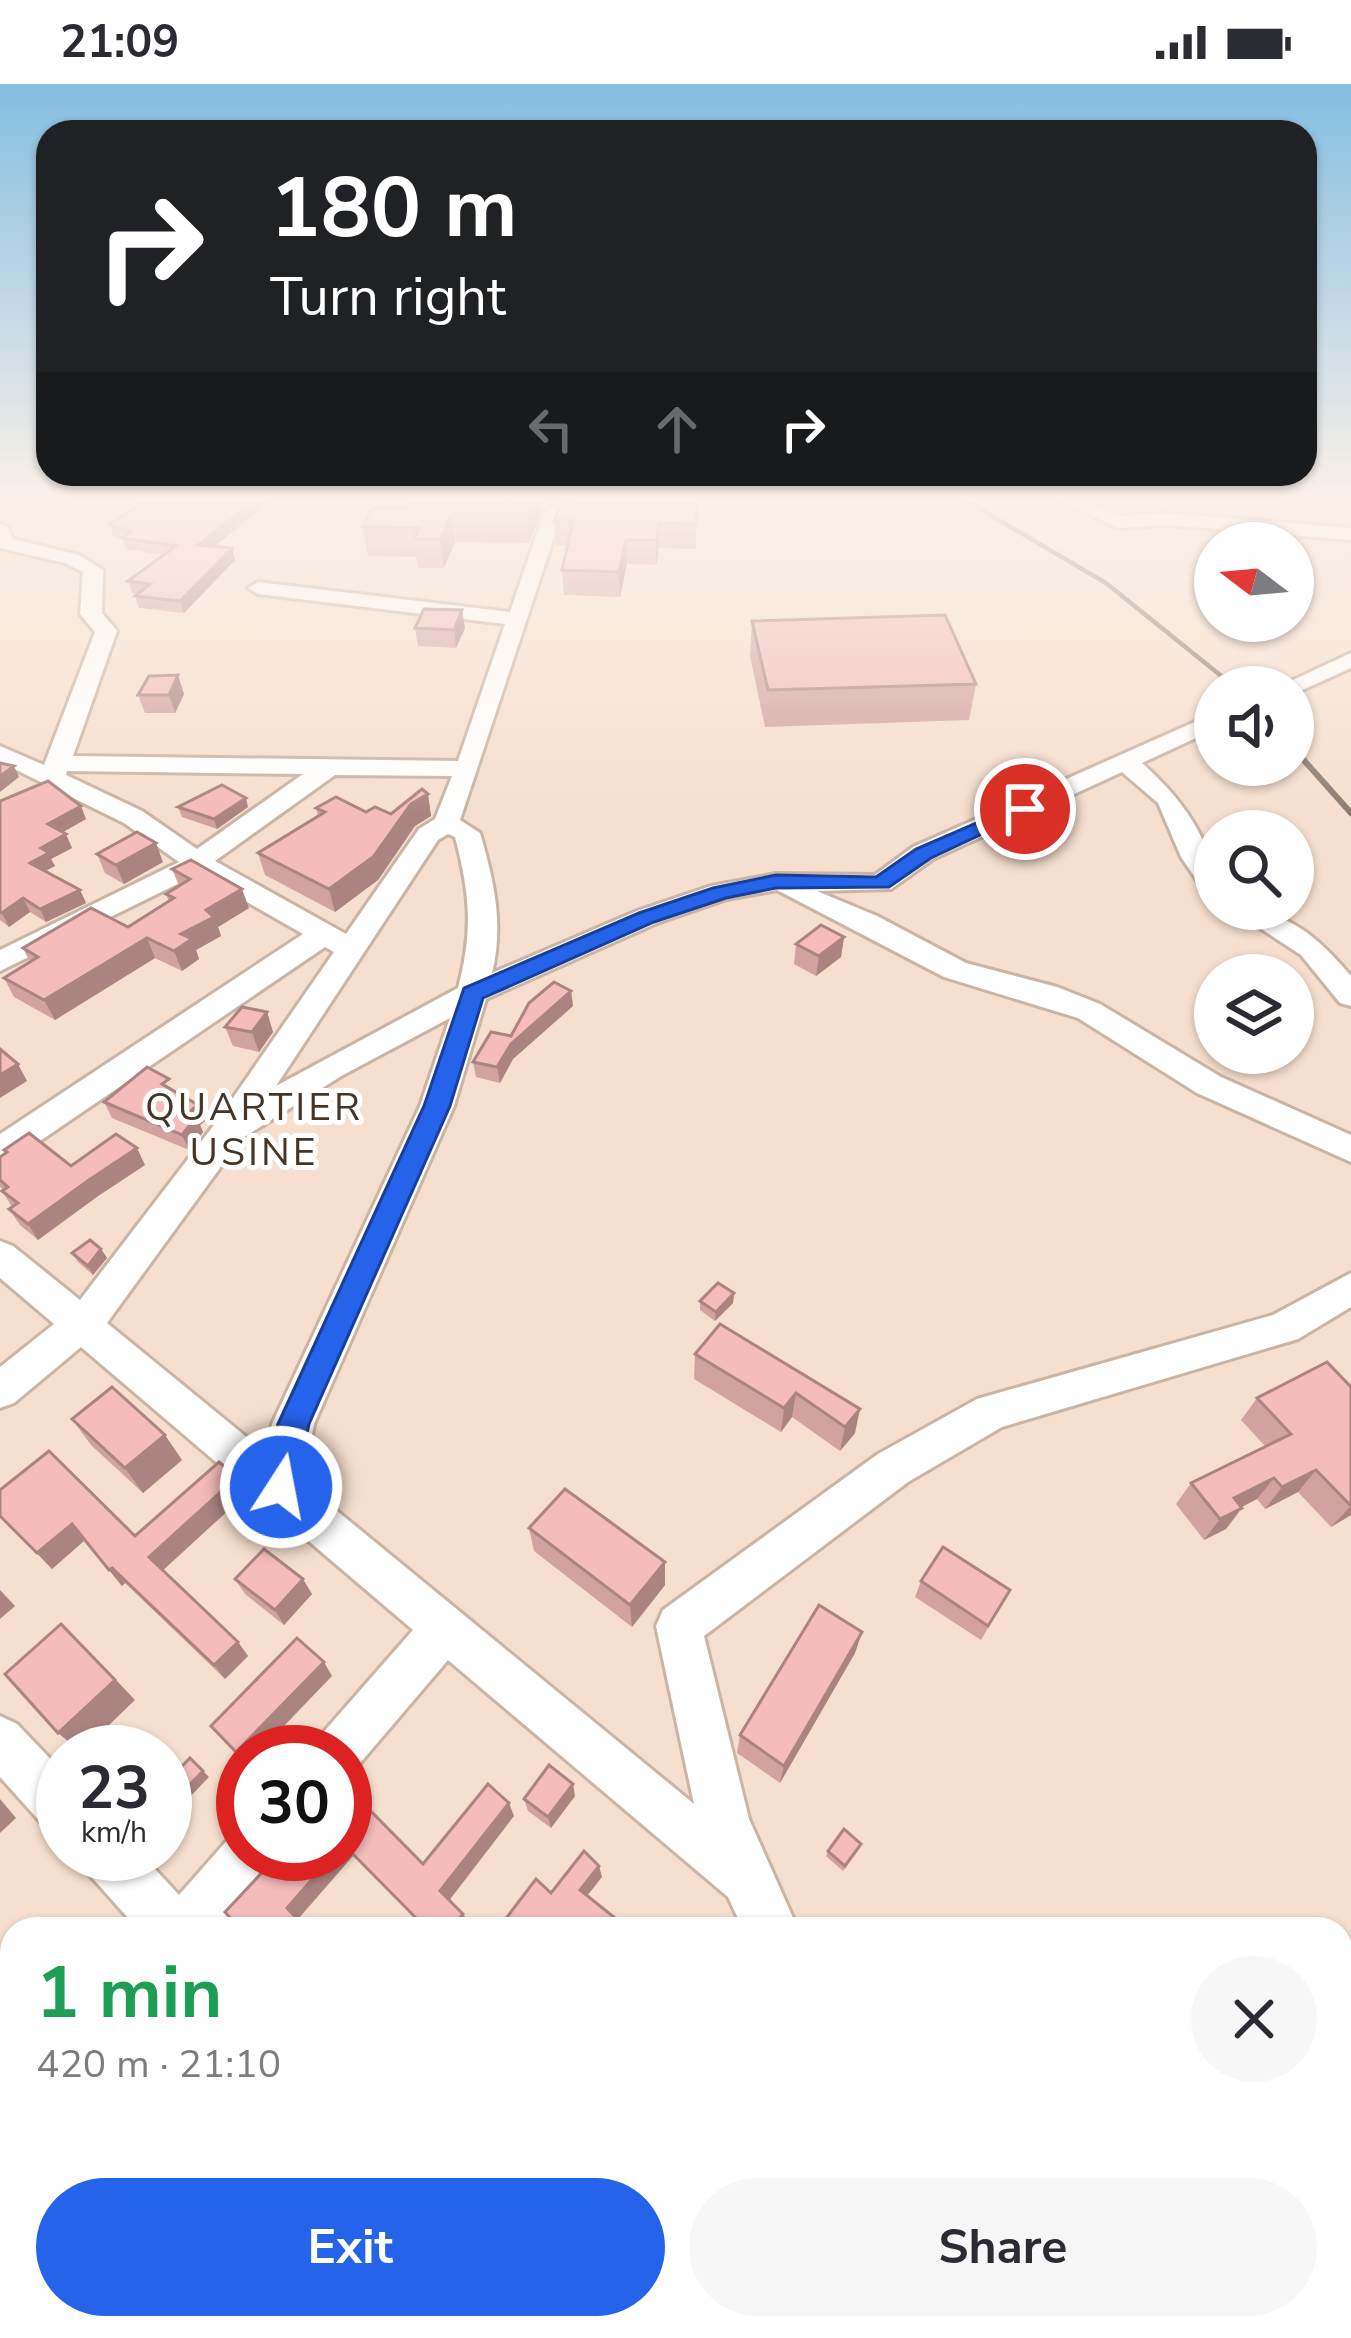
<!DOCTYPE html>
<meta charset="utf-8">
<style>
:root{--surface:#fff;--page:#f7f7f7;--text:#2b2b33;--muted:#7c7c81;--accent:#2563eb}
body{margin:0;font-family:"Nunito Sans",sans-serif;background:var(--page);color:var(--text);height:100vh;display:flex;flex-direction:column;font-size:45px;white-space:nowrap}
*{box-sizing:border-box;margin:0}
p{font-size:39px;color:var(--muted)}
.icon{flex:none;width:66px;height:66px;fill:none;stroke:currentColor;stroke-width:2;stroke-linecap:round;stroke-linejoin:round}
.map{position:relative;flex:1;overflow:hidden}
.panel{position:absolute;left:0px;top:1833px;width:1353px;height:423px;display:flex;flex-direction:column;background:var(--surface);border-radius:36px 36px 0 0;box-shadow:0 3px 9px #0004}
.panel>*{flex:none}
.hud{position:absolute;left:36px;top:36px;width:1281px;height:366px;border-radius:36px;box-shadow:0 3px 9px #0004;background:#202124;color:#fff;overflow:hidden}
.needle{width:78px;rotate:286deg}
.fabs{position:absolute;left:1194px;top:438px;display:grid;gap:24px}
.fabs a{display:grid;place-items:center;width:120px;height:120px;border-radius:50%;background:var(--surface);box-shadow:0 3px 9px #0004;font-size:60px}
.speed{position:absolute;left:36px;top:1641px;display:flex;gap:24px;font-size:60px;font-weight:700;text-align:center}
.speed>*{display:grid;place-content:center;width:156px;height:156px;border-radius:50%;background:var(--surface);box-shadow:0 3px 9px #0004;line-height:1}
.speed small{font-size:30px;font-weight:400}
.speed .limit{border:18px solid #d22;background:#fff;color:#111}
.pin{position:absolute;display:grid;place-items:center;width:102px;height:102px;color:#fff;margin:-51px;border:6px solid #fff;border-radius:50%;box-shadow:0 3px 12px #0007}
.me{position:absolute;width:132px;margin:-66px;rotate:11deg;stroke-linejoin:round;filter:drop-shadow(0 0 9px #0008)}
.turn{display:flex;align-items:center;gap:42px;height:252px;padding:0 36px;font-size:54px}
.turn .icon{width:156px;height:156px;stroke-width:2.5}
.turn b{display:block;font-size:84px;line-height:102px}
.lanes{display:flex;align-items:center;height:114px;padding:0 36px;background:#0003;justify-content:center;gap:60px;direction:ltr}
.lanes .off{opacity:.35}
.round{display:grid;place-items:center;flex:none;width:126px;height:126px;border-radius:63px;background:var(--page)}
.overview{display:flex;align-items:center;justify-content:space-between;height:204px;padding:0 36px}
h1{font-size:72px;font-weight:700;line-height:90px;color:#1e9e55}
.button{display:flex;gap:24px;margin-top:auto;padding:24px 36px}
.button a{flex:1;height:138px;border-radius:72px;background:var(--accent);color:#fff;font-size:48px;font-weight:700;line-height:138px;text-align:center}
.button a+a{background:var(--page);color:var(--text)}
.status{display:flex;justify-content:space-between;align-items:center;height:84px;padding:0 60px;background:var(--surface);direction:ltr}
.status svg{height:33px;fill:currentColor}
.map>svg:first-child{display:block}
.lines{fill:none;stroke-linecap:round;stroke-linejoin:round}
.minor-casing{stroke:#cab4a3;stroke-width:6}
.minor{fill:#fff;fill-rule:evenodd}
.rail-far1{stroke:#8b7c72;stroke-width:4.5}
.rail{stroke:#8b7c72;stroke-width:6}
.wall{fill:#d2a2a0}
.shaded-wall{fill:#ab8482}
.building{fill:#f4bcba;stroke:#ab8482;stroke-width:3}
.route{fill:#2563eb;stroke:#184099;stroke-width:3}
.labels{text-anchor:middle;dominant-baseline:central;stroke-width:10;stroke-linejoin:round;paint-order:stroke}
.neighbourhood-label{font-size:39px;letter-spacing:3px;fill:#463426;stroke:#fff}
</style>
<div class="status"><b>21:09</b><svg viewBox="0 0 49 12"><path d="M0 12V9h3v3zM5 12V6h3v6zM10 12V3h3v9zM15 12V0h3v12zM26 1h20v11H26zM47 4h2v5h-2z"/></svg></div>
<div class="map">
<svg width="1351" height="2254" viewBox="0 0 1351 2254">
<rect width="100%" height="100%" fill="#f6dfce"/>
<g class="lines">
<defs>
<g id="minor">
<polygon points="1058,415 1082,415 1121,432 1166,429 1351,444 1351,456 1166,441 1118,444"/>
<path d="M553,423L562,429L460,736L480,749C494,797 504,840 492,889L637,827L711,802L776,790L875,791L913,763L1215,629V645L1142,679C1180,713 1215,757 1215,810L1205,808L1181,773L1158,719L1122,688L933,775L891,805L817,807L877,832L966,879L1057,903L1100,920L1221,993L1351,1051V1078L1197,1009L1078,934L944,893L777,806L727,815L657,839L486,915L454,1022L314,1340L303,1399L694,1720L656,1542L663,1526L878,1370L977,1315L1273,1231L1351,1189V1223L1298,1255L1002,1343L908,1398L704,1552L749,1735L798,1845H743L728,1813L448,1576L355,1685L345,1690V1668H313L321,1651L413,1546L81,1263L14,1319L0,1324V1283L54,1240L0,1194V1157L13,1162L80,1216L217,1037L334,868L325,863L12,1076L0,1080V1050L303,850L198,790L0,887V866L179,778L124,739L0,678V662L44,681L95,548L80,530L83,488L65,479L0,464V440L7,442L13,455L79,471L103,486L102,529L117,547L73,672L458,677L505,540L258,510L248,504L258,498L510,528L544,429ZM67,687L303,690L197,765L142,727L66,691ZM335,691L452,692L435,735L419,745L346,850L215,777ZM448,750L455,753C470,810 473,847 458,904L276,1002L438,756ZM450,934L420,1022L272,1340L266,1369L107,1239L241,1055L343,991Z"/>
<polygon points="1351,569 1351,584 1298,608 1278,603"/>
<path d="M1231,825C1286,825 1316,851 1351,892V922L1340,919L1301,871Z"/>
<polygon points="0,1632 17,1640 63,1688 63,1750 45,1743 0,1693"/>
<polygon points="243,1747 243,1770 275,1770 267,1788 219,1845 138,1845 87,1788 79,1770 141,1770 179,1811 231,1752"/>
<polygon points="12,2007 12,2073 0,2078 0,2012"/>
<polygon points="504,2244 573,2244 577,2254 508,2254"/>
<polygon points="618,2244 685,2244 681,2254 614,2254"/>
</g>
</defs>
<use href="#minor" class="minor-casing"/>
<use href="#minor" class="minor"/>
<polyline class="rail-far1" points="963,415 1106,499 1235,603"/>
<polyline class="rail" points="1293,664 1351,729"/>
</g>
<g class="wall">
<polygon points="662,415 662,421 697,421 696,465 659,464 656,481 627,480 620,513 564,511 562,486 568,462 556,461 554,437"/>
<polygon points="545,417 529,459 455,458 444,484 418,484 416,473 368,472 362,443 407,424"/>
<polygon points="267,420 214,463 232,464 235,476 184,529 139,524 135,512 138,510 132,509 128,497 163,471 126,465 123,456 113,452 109,440"/>
<polygon points="752,537 976,600 969,636 765,643 750,572"/>
<polygon points="415,544 465,544 456,564 418,562"/>
<polygon points="184,610 175,629 145,629 138,611"/>
<polygon points="428,710 431,732 415,742 378,796 335,828 265,791 258,769 318,732 316,724 391,730"/>
<polygon points="0,717 86,735 63,748 72,764 51,775 55,782 45,787 80,806 86,819 46,838 30,828 9,843 0,836"/>
<polygon points="178,723 248,723 217,745 182,733"/>
<polygon points="97,770 163,778 124,800 105,789"/>
<polygon points="172,785 249,824 218,843 221,852 196,866 199,875 182,887 155,874 55,936 14,913 4,894 30,878 23,864 128,843 169,818 166,810 179,802"/>
<polygon points="844,853 841,873 816,892 794,880 796,860"/>
<polygon points="571,907 573,922 513,975 500,999 476,993 473,978"/>
<polygon points="267,928 273,948 259,968 233,962 225,943"/>
<polygon points="175,1007 205,1037 200,1041 203,1048 189,1066 112,1034 104,1018"/>
<polygon points="4,1066 71,1082 145,1081 98,1112 38,1156 20,1141 9,1125 12,1123 2,1107 4,1106 0,1103 0,1073 6,1069"/>
<polygon points="101,1165 107,1174 93,1191 78,1178 72,1169"/>
<polygon points="734,1209 733,1219 715,1237 700,1226 700,1217"/>
<polygon points="720,1240 855,1349 840,1367 792,1333 781,1348 694,1295 695,1270"/>
<polygon points="1351,1303 1351,1431 1331,1443 1298,1408 1265,1425 1257,1415 1242,1423 1226,1445 1204,1456 1176,1420 1191,1399 1265,1362 1241,1336 1257,1314"/>
<polygon points="72,1335 182,1376 143,1409 91,1361"/>
<polygon points="246,1410 163,1486 238,1558 248,1572 225,1595 125,1499 122,1502 85,1456 52,1485 0,1432 135,1452"/>
<polygon points="529,1444 665,1478 665,1501 632,1543 534,1467"/>
<polygon points="235,1495 312,1510 284,1541 245,1510"/>
<polygon points="921,1497 1010,1506 981,1556 915,1513"/>
<polygon points="862,1548 855,1569 780,1699 737,1669 740,1651"/>
<polygon points="575,1712 551,1744 528,1727 524,1715"/>
<polygon points="858,1765 843,1787 826,1772 828,1767"/>
<polygon points="1066,2248 1079,2251 1086,2254 1065,2254"/>
</g>
<g class="shaded-wall">
<polygon points="257,415 265,415 267,420 201,473 198,461"/>
<polygon points="533,415 545,415 545,417 529,459 527,430"/>
<polygon points="451,430 455,458 444,484 440,455"/>
<polygon points="659,439 659,464 656,481 656,456"/>
<polygon points="626,456 627,480 620,513 619,488"/>
<polygon points="232,464 235,476 184,529 180,517"/>
<polygon points="462,526 465,544 456,564 454,546"/>
<polygon points="178,591 184,610 175,629 169,611"/>
<polygon points="14,682 19,693 0,708 0,692"/>
<polygon points="428,710 431,732 415,742 378,796 335,828 329,805 411,720"/>
<polygon points="246,714 248,723 217,745 214,735"/>
<polygon points="81,722 86,735 54,753 48,740"/>
<polygon points="66,750 72,764 51,775 55,782 36,792 30,779 41,764"/>
<polygon points="156,759 163,778 124,800 116,781"/>
<polygon points="242,805 249,824 218,843 221,852 196,866 199,875 182,887 174,867 181,850 206,826"/>
<polygon points="80,806 86,819 46,838 40,825"/>
<polygon points="23,814 30,828 9,843 2,829"/>
<polygon points="844,853 841,873 816,892 819,872"/>
<polygon points="147,854 155,874 55,936 44,916"/>
<polygon points="571,907 573,922 513,975 500,999 497,983 511,960"/>
<polygon points="267,928 273,948 259,968 252,948"/>
<polygon points="18,980 27,997 0,1014 0,991"/>
<polygon points="198,1021 205,1037 200,1041 203,1048 189,1066 182,1051 188,1029"/>
<polygon points="137,1064 145,1081 98,1112 38,1156 28,1140 89,1096"/>
<polygon points="101,1165 107,1174 93,1191 88,1182"/>
<polygon points="734,1209 733,1219 715,1237 716,1228"/>
<polygon points="796,1309 792,1333 781,1348 784,1324"/>
<polygon points="860,1325 855,1349 840,1367 845,1343"/>
<polygon points="165,1351 182,1376 143,1409 125,1384"/>
<polygon points="1316,1386 1298,1408 1265,1425 1282,1403"/>
<polygon points="237,1393 246,1410 161,1488 149,1473"/>
<polygon points="1274,1394 1257,1415 1218,1435 1234,1414"/>
<polygon points="1351,1422 1351,1431 1331,1443"/>
<polygon points="1242,1424 1226,1445 1204,1456 1220,1435"/>
<polygon points="72,1440 85,1456 52,1485 37,1469"/>
<polygon points="665,1478 665,1501 632,1543 630,1521"/>
<polygon points="112,1484 125,1499 122,1502 109,1486"/>
<polygon points="303,1495 312,1510 284,1541 275,1526"/>
<polygon points="0,1506 15,1522 0,1535"/>
<polygon points="862,1548 855,1569 780,1699 784,1682"/>
<polygon points="238,1558 248,1572 225,1595 214,1581"/>
<polygon points="83,1561 135,1616 81,1668 58,1649"/>
<polygon points="324,1578 332,1592 259,1668 243,1668 243,1676 236,1668"/>
<polygon points="190,1674 209,1693 165,1739 165,1726"/>
<polygon points="573,1700 575,1712 551,1744 548,1733"/>
<polygon points="0,1715 16,1734 0,1749"/>
<polygon points="509,1719 514,1732 448,1818 440,1807"/>
<polygon points="345,1763 353,1772 299,1834 309,1845 290,1845 287,1824 334,1770 345,1770"/>
<polygon points="599,1782 602,1793 583,1817 580,1806"/>
<polygon points="463,1830 470,1840 466,1845 451,1845"/>
<polygon points="12,2190 12,2221 0,2235 0,2204"/>
<polygon points="0,2237 11,2254 0,2254"/>
<polygon points="109,2244 130,2244 122,2254 101,2254"/>
<polygon points="260,2244 277,2244 269,2254 253,2254"/>
</g>
<g class="building">
<polygon points="150,415 257,415 198,461 232,464 180,517 135,512 150,500 128,497 176,462 122,454 130,448 109,440"/>
<polygon points="412,415 533,415 527,430 451,430 440,455 414,455 419,444 362,443 372,424 407,424"/>
<polygon points="578,415 662,415 661,421 697,421 696,440 659,439 656,456 626,456 619,488 562,486 573,437 554,437 561,417 577,417"/>
<polygon points="424,525 462,526 454,546 415,544"/>
<polygon points="945,531 976,600 768,606 752,537"/>
<polygon points="178,591 169,611 138,611 149,592"/>
<polygon points="0,679 14,682 0,692"/>
<polygon points="48,697 81,722 48,740 66,750 41,764 49,769 30,779 80,806 40,825 23,814 2,829 0,828 0,717"/>
<polygon points="222,701 246,714 214,735 178,723"/>
<polygon points="422,705 428,710 411,720 373,773 329,805 258,769 325,728 316,724 336,713 366,728 375,723 391,730"/>
<polygon points="137,748 156,759 116,781 97,770"/>
<polygon points="191,776 242,805 206,826 214,833 181,850 192,855 174,867 147,854 44,916 4,894 38,873 23,864 91,824 128,843 174,814 166,810 190,795 172,785"/>
<polygon points="821,841 844,853 819,872 796,860"/>
<polygon points="554,898 571,907 511,960 497,983 473,978 491,948 511,952 529,919"/>
<polygon points="242,923 267,928 252,948 225,943"/>
<polygon points="0,965 18,980 0,991"/>
<polygon points="147,983 169,995 162,1000 198,1021 188,1029 196,1033 182,1051 104,1018"/>
<polygon points="29,1049 71,1082 116,1050 137,1064 89,1096 28,1140 9,1125 18,1119 2,1107 8,1103 0,1096 0,1073 7,1068 4,1066"/>
<polygon points="90,1156 101,1165 88,1182 72,1169"/>
<polygon points="718,1199 734,1209 716,1228 700,1217"/>
<polygon points="720,1240 860,1325 845,1343 796,1309 784,1324 695,1270"/>
<polygon points="1327,1278 1351,1303 1351,1422 1316,1386 1282,1403 1274,1394 1234,1414 1242,1424 1220,1435 1191,1399 1291,1350 1257,1314"/>
<polygon points="112,1303 165,1351 125,1384 72,1335"/>
<polygon points="49,1367 135,1452 219,1378 237,1393 149,1473 238,1558 214,1581 112,1484 109,1486 72,1440 37,1469 0,1432 0,1406"/>
<polygon points="565,1405 665,1478 630,1521 529,1444"/>
<polygon points="943,1463 1010,1506 988,1542 921,1497"/>
<polygon points="264,1465 303,1495 275,1526 235,1495"/>
<polygon points="819,1521 862,1548 784,1682 740,1651"/>
<polygon points="61,1540 115,1596 58,1649 5,1590"/>
<polygon points="297,1554 324,1578 236,1668 211,1642"/>
<polygon points="190,1674 203,1687 165,1726 165,1700"/>
<polygon points="549,1681 573,1700 548,1733 524,1715"/>
<polygon points="488,1700 509,1719 440,1807 463,1830 451,1845 412,1845 419,1837 345,1762 345,1701 423,1780"/>
<polygon points="844,1745 861,1760 845,1782 828,1767"/>
<polygon points="584,1767 599,1782 580,1806 620,1838 615,1845 498,1845 536,1795 551,1809"/>
<polygon points="264,1770 334,1770 287,1824 298,1836 290,1845 240,1845 225,1828 270,1780 262,1772"/>
<polygon points="12,2071 12,2190 0,2204 0,2084"/>
<polygon points="39,2244 109,2244 101,2254 30,2254"/>
<polygon points="193,2244 260,2244 253,2254 186,2254"/>
</g>
<linearGradient id="sky" x2="0" y2="1"><stop stop-color="#84bee1"/><stop offset="0.57" stop-color="#fbf1e9"/><stop offset="1" stop-color="#fbf1e9" stop-opacity="0"/></linearGradient>
<rect width="1351" height="730" fill="url(#sky)"/>
<polygon class="route" points="1018,721 1035,725 931,774 889,803 776,804 726,814 654,838 483,914 450,1022 309,1340 293,1414 281,1418 270,1414 265,1403 278,1340 424,1022 464,904 639,829 713,804 776,791 876,793 916,765"/>
<g class="labels">
<g class="neighbourhood-label">
<text x="254" y="1023">QUARTIER<tspan x="254" dy="45">USINE</tspan></text>
</g>
</g>
</svg>
<div class="fabs">
<a><svg class="needle" viewBox="-14 -14 28 28"><path d="M0-13l5 13h-10z" fill="#e53935"/><path d="M0 13l5-13h-10z" fill="#7c7c81"/></svg></a>
<a><svg class="icon" aria-label="sound" viewBox="0 0 24 24"><path d="M4 9h4l5-4v14l-5-4H4zM17 9q2 3 0 6"/></svg></a>
<a><svg class="icon" aria-label="search" viewBox="0 0 24 24"><circle cx="10" cy="10" r="6"/><path d="M15 15l6 6"/></svg></a>
<a><svg class="icon" aria-label="layers" viewBox="0 0 24 24"><path d="M12 4l9 5-9 5-9-5zM3 14l9 5 9-5"/></svg></a>
</div>
<div class="speed"><div>23<small>km/h</small></div><div class="limit">30</div></div>
<div class="pin" style="left:1025px;top:725px;background:#d93025"><svg class="icon" aria-label="arrive" viewBox="0 0 24 24"><path d="M6 21V4h12l-3 4 3 4H6"/></svg></div>
<svg class="me" style="left:281px;top:1403px" viewBox="-20 -20 40 40"><circle r="17" fill="#2563eb" stroke="#fff" stroke-width="3"/><path d="M0-11L8 9 0 5-8 9z" fill="#fff"/></svg>
<div class="hud">
<div class="turn"><svg class="icon" aria-label="right" viewBox="0 0 24 24"><path d="M7 20v-9h11M14 6l5 5-5 5"/></svg><div><b>180 m</b>Turn right</div></div>
<div class="lanes"><svg class="icon off" aria-label="left" viewBox="0 0 24 24"><path d="M17 20v-9H6M10 6l-5 5 5 5"/></svg><svg class="icon off" aria-label="ahead" viewBox="0 0 24 24"><path d="M12 20V5M6 11l6-6 6 6"/></svg><svg class="icon" aria-label="right" viewBox="0 0 24 24"><path d="M7 20v-9h11M14 6l5 5-5 5"/></svg></div>
</div>
<section class="panel">
<div class="overview"><div><h1>1 min</h1><p>420 m · 21:10</p></div><a class="round"><svg class="icon" aria-label="close" viewBox="0 0 24 24"><path d="M6 6l12 12M18 6L6 18"/></svg></a></div>
<div class="button"><a>Exit</a><a>Share</a></div>
</section>
</div>
